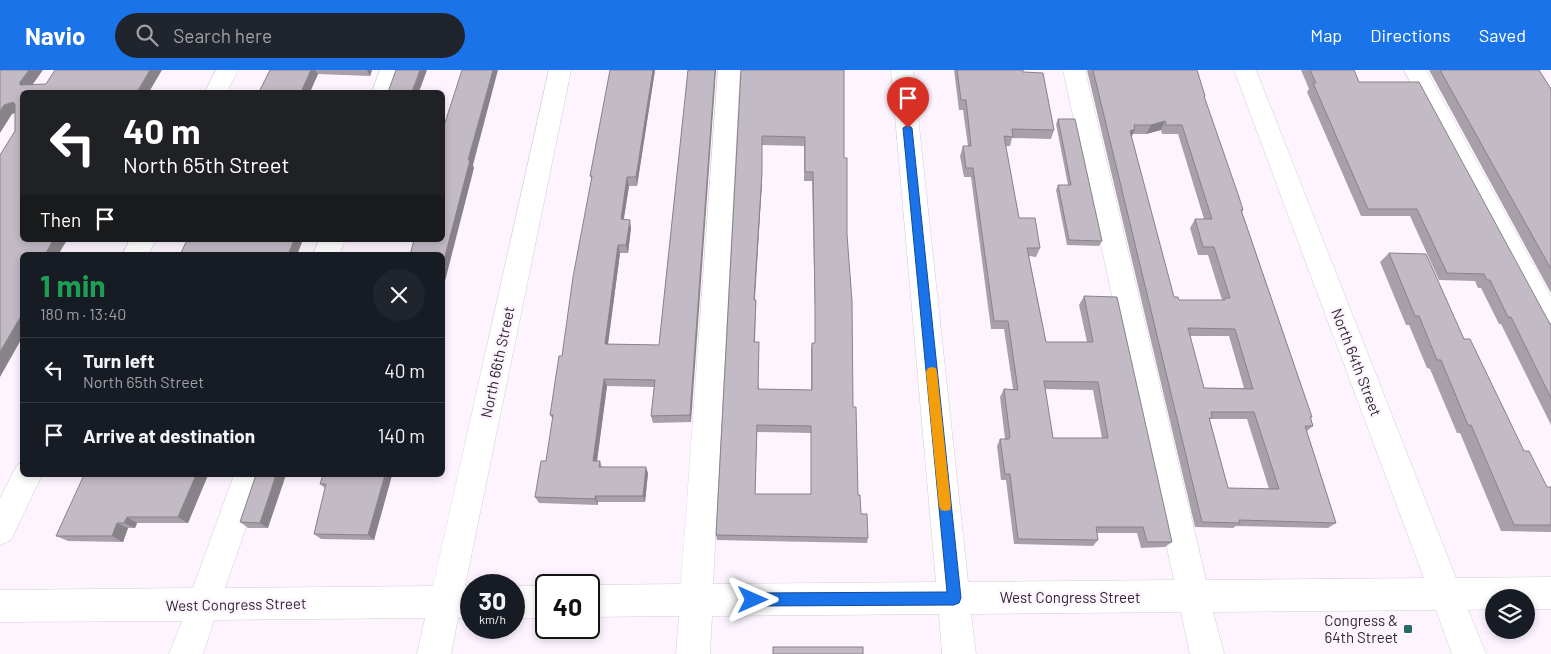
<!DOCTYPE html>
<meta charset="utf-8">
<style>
:root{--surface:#171b24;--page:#20242c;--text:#f1f3f6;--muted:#9ea1a6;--line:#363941;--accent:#1a73e8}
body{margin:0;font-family:Barlow,sans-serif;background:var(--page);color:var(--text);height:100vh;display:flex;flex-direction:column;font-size:19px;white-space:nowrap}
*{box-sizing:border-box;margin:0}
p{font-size:16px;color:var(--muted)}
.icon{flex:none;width:28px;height:28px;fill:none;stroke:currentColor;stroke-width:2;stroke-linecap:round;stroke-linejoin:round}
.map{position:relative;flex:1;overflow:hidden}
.drawer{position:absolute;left:20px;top:182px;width:425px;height:225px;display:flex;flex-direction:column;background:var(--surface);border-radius:8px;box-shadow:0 2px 8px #0003}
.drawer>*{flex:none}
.top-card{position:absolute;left:20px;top:20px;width:425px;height:152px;border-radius:8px;box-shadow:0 2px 8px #0003;background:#202124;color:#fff;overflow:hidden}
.fabs{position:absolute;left:1485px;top:519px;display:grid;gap:10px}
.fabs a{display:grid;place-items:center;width:50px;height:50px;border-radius:50%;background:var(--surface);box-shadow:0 2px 8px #0003;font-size:25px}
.speed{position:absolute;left:460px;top:504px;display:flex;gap:10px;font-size:25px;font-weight:700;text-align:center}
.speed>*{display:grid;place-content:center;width:65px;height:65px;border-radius:50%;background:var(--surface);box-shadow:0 2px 8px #0003;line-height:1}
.speed small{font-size:12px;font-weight:400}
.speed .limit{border:2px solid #111;border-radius:8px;background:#fff;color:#111}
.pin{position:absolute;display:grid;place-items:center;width:42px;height:42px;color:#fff;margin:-51px -21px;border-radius:50% 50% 50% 0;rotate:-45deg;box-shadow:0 0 5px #0007}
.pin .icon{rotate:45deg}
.me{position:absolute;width:55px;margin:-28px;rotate:90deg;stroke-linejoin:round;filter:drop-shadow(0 0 4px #0008)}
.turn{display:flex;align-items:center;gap:18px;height:105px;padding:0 20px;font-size:22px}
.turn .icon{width:65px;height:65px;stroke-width:2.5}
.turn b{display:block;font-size:35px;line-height:42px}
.then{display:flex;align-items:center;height:48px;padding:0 20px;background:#0003;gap:10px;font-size:19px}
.round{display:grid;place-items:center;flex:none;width:52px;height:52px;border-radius:26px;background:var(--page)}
.overview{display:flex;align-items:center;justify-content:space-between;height:85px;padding:0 20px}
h1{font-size:30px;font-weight:700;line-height:38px;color:#1e9e55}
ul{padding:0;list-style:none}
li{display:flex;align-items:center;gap:15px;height:65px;padding:0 20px;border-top:1px solid var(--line)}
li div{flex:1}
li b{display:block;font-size:19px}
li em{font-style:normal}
header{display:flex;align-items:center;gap:30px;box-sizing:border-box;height:70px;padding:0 25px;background:var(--accent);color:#fff}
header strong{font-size:24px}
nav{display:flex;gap:28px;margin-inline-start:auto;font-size:18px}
.search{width:350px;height:45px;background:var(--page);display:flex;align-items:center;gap:12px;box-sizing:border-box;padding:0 18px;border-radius:28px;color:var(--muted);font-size:19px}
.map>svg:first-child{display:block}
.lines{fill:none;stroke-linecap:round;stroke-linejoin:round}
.minor-casing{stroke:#d5ccd6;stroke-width:1}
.minor{fill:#fff;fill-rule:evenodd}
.wall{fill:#a7a0a9;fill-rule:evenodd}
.shaded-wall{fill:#888289}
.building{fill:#c2bac4;stroke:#888289;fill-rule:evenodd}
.route{fill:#1a73e8;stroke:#114b97}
.slow{fill:#f59e0b}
.poi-dot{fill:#256d65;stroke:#fdf4ff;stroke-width:2}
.labels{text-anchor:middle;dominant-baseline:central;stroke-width:5;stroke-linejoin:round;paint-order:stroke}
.street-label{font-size:15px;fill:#2d2a2e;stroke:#fdf4ff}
.poi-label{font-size:15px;fill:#2d2a2e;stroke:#fdf4ff;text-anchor:end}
</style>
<header>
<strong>Navio</strong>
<div class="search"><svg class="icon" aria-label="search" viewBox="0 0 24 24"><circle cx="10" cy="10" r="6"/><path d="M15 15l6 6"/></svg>Search here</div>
<nav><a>Map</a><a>Directions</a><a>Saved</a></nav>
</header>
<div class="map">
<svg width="1551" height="584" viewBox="0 0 1551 584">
<rect width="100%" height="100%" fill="#fdf4ff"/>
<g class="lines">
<defs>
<g id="minor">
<polygon points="216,0 238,0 227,22 205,22"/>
<polygon points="380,0 402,0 394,22 372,22"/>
<polygon points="549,0 571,0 465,516 471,516 471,548 458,548 451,584 417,584 425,548 214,550 203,584 169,584 182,551 0,552 0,520 193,518 234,405 264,405 225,518 433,516"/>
<polygon points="718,0 740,0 713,514 936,512 891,0 913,0 968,512 1174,510 1063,0 1085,0 1206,510 1424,508 1234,0 1256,0 1456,508 1551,507 1551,539 1526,539 1526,528 1494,528 1494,539 1468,540 1486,584 1452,584 1436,540 1213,542 1224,584 1190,584 1181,542 971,544 976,584 942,584 939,544 712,546 710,584 676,584 679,546 589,547 589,515 681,514"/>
<polygon points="1404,0 1426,0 1551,227 1551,263 1542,260"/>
<polygon points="130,170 156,170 148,185 122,185"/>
<polygon points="319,170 345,170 339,185 313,185"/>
<polygon points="22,393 22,405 42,405 11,470 0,475 0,428 17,395"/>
<rect x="514" y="516" width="32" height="32"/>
</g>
</defs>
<use href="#minor" class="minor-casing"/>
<use href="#minor" class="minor"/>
</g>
<g class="wall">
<polygon points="270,0 372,0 370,6 318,4 310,22 259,22"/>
<polygon points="655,0 637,116 629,116 624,149 631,158 628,183 620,183 608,274 659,275 688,0 691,352 653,353 651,346 654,317 607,316 597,391 600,391 602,397 648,403 645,432 598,432 598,435 539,433 535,427 546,391 553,349 550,345 562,286 592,110 590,106"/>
<path d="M741,0L844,88L847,164L853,337L858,425L861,444L868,468L867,473L717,470L716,465ZM762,75L804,76V111H812L815,243V273H812L811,280V320L759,319L755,272L756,237V230H755L762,111ZM757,362L811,363V424H755Z"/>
<path d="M954,0H1023V2L1054,60L1051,69L1012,68L1010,76H1005L1019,148L1040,178L1036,187L1029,186L1046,272H1087L1079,235L1084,226L1172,472L1165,477L1141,478L1137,463H1097L1098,470L1093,476L1014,474L1006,410H1001L997,376L1000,369H1005L1000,327L1004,319H1013L1004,259H991L971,107H964L960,86L963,76H968L963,40H959ZM1045,319L1093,320L1102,368H1053Z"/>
<path d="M1087,0H1197L1205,26L1204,28L1243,140L1242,142L1312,347L1311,348L1313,356L1307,361L1336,453L1328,458L1236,456L1233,458L1195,457ZM1161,60L1162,64H1178L1204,149H1195L1190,158L1198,185H1208L1222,230H1179L1174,227L1131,67L1133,64H1146ZM1190,266H1229L1244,318H1204ZM1211,349H1247L1269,419L1228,418L1210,350Z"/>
<polygon points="1301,0 1354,0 1359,12 1551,254 1551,355 1501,254 1499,254 1481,218 1478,218 1475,211 1439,210 1410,146 1361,146 1307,22 1309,19"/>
<polygon points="1429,0 1539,0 1551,19 1551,223"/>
<polygon points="1058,49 1102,171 1099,176 1067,175 1056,120 1058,115 1068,115 1056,54"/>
<polygon points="346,170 368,170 367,171 347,171"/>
<polygon points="1389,183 1464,269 1524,381 1547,417 1551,417 1551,462 1501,461 1460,363 1457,363 1430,299 1427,298 1409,255 1406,255 1380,192"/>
<polygon points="208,405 188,453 137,453 135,458 128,458 123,472 68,471 56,466"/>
<polygon points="256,405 268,458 248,458 240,452"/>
<polygon points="323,405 392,405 374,470 321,469 314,464 325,418 320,414"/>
</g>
<g class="shaded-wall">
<polygon points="29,0 43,0 28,21 20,15 20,12"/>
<polygon points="150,0 162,0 149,22 137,22"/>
<polygon points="311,0 315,0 318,4 310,22 301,22"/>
<polygon points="367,0 372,0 370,6"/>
<polygon points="420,0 427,0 419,22 412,22"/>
<polygon points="493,0 498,0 473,95 474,98 443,219 442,218 442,198 468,90"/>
<polygon points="653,0 655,0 637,116 636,107"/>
<polygon points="715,0 716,0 691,352 690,345"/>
<polygon points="13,32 22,41 12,44 0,63 0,41 4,35"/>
<polygon points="1165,51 1161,60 1146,64 1151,55"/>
<polygon points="1135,59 1131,68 1130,61"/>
<polygon points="762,66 762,111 754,237 754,230"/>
<polygon points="627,107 629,116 622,158 621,149"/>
<polygon points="630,150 631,158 628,183 626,175"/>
<polygon points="53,170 67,170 58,185 45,185"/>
<polygon points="294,170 303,170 297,185 288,185"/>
<polygon points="618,175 620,183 607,281 605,274"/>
<polygon points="22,244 22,268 0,307 0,282"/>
<polygon points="604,309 607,316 596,398 593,391"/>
<polygon points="646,397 648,403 645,432 643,426"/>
<polygon points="196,405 208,405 188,453 178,447"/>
<polygon points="276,405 286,405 268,458 260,453"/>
<polygon points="385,405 392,405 374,470 368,465"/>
<polygon points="595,426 598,432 598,435 595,429"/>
<polygon points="127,447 137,453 135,458 124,453"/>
<polygon points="117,453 128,458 123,472 112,466"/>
</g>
<g class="building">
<polygon points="0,0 29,0 20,12 20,15 46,14 55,0 150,0 137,22 22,22 22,170 53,170 45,185 22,185 22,230 21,233 22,233 22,244 0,282 0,85 15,61 15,34 13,32 4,35 0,41"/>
<polygon points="270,0 311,0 301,22 259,22"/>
<polygon points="396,0 420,0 412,22 388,22"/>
<polygon points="462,0 493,0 468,90 470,90 442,198 442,185 410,185 414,170 442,170 442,62"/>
<polygon points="610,0 653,0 636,107 627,107 621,149 630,150 626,175 618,175 605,274 659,275 688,0 715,0 690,345 651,346 655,310 604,309 593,391 600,391 599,397 646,397 643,426 595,426 595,429 535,427 541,391 546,391 553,345 550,345 559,286 562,286 573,207 592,106 590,106"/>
<path d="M741,0H844V88H847V164L852,231L853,337H856L858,425H860L861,444H867L868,468L716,465ZM762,66L805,67V102H813L815,235V273H812V320L758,319L759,272H754L756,230H754L762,103ZM757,355L811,356V424H755Z"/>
<path d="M957,0H1023V2L1043,3L1054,60L1012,59L1013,67L1004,66L1019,148H1035L1040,178H1027L1046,272H1093L1084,226L1117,227L1172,472H1147L1143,457H1096L1098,470L1018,469L1010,404H1005L1000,369H1009L1010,367L1004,319L1018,320L1008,251H994L973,98H966L963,76H971L966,30H961ZM1044,311L1098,312L1108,368H1053Z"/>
<path d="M1093,0H1197L1205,26H1204L1239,127L1243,140H1241L1312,347H1310L1313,356H1305L1336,453L1239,450L1240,453L1202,452ZM1165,51L1166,55H1182L1212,149H1195L1203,177H1214L1230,228H1225V230H1179L1178,227H1174L1130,61L1135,59L1134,55H1151ZM1188,258L1235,259L1253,319L1204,318ZM1211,342H1254L1279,419L1228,418L1209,348H1212Z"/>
<polygon points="1310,0 1354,0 1359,12 1419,12 1550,254 1551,254 1551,328 1511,247 1508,247 1490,210 1487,210 1484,204 1447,203 1417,139 1368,139 1313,13 1316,13"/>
<polygon points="1440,0 1539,0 1551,19 1551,199"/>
<polygon points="1058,49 1075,49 1102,171 1069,170 1058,115 1071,115"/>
<polygon points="187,170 294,170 288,185 180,185"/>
<polygon points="1389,183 1426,184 1464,269 1470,269 1524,381 1529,381 1547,417 1551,417 1551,455 1514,455 1471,355 1468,355 1441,290 1437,290 1419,246 1415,246"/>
<polygon points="84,405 196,405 178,447 127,447 124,453 117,453 112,466 56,466"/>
<polygon points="256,405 276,405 260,453 240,452"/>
<polygon points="323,405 385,405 368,465 314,464 326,414 320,414"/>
<rect x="773" y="577" width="90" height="7"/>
</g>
<polygon class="route" points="908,55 912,58 961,528 959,533 954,535 753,536 749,535 747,530 749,525 753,523 947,522 903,58"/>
<polygon class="slow" points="932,297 936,298 937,302 951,436 950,440 945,441 941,440 939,436 926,302 928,298"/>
<rect class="poi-dot" x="1403" y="554" width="10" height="10" rx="2.5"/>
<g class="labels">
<g class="street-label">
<text transform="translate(497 292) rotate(-78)">North 66th Street</text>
<text transform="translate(1357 292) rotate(69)">North 64th Street</text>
<text x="1070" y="527">West Congress Street</text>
<text transform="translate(236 534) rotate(-1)">West Congress Street</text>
</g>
<g class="poi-label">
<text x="1398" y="550">Congress &amp;<tspan x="1398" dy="17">64th Street</tspan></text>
</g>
</g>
</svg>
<div class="fabs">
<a><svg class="icon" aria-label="layers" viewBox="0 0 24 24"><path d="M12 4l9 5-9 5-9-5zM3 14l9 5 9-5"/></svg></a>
</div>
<div class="speed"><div>30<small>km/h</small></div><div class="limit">40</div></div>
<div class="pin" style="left:908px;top:58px;background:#d93025"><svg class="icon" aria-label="arrive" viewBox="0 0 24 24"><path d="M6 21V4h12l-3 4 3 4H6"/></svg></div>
<svg class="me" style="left:753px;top:530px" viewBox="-20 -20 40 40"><path d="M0-17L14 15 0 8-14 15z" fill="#1a73e8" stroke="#fff" stroke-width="4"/></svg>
<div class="top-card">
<div class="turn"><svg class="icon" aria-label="left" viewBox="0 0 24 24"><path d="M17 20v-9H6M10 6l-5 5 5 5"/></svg><div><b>40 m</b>North 65th Street</div></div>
<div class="then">Then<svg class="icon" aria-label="arrive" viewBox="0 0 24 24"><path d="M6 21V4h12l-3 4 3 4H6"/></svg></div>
</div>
<section class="drawer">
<div class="overview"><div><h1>1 min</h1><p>180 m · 13:40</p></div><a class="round"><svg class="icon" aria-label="close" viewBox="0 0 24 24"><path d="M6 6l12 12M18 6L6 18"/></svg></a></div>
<ul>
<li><svg class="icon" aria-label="left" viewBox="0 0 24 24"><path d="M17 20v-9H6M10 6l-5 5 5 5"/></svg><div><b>Turn left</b><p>North 65th Street</p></div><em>40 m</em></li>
<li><svg class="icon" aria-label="arrive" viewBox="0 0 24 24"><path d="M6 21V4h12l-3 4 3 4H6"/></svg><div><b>Arrive at destination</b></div><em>140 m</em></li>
</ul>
</section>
</div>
